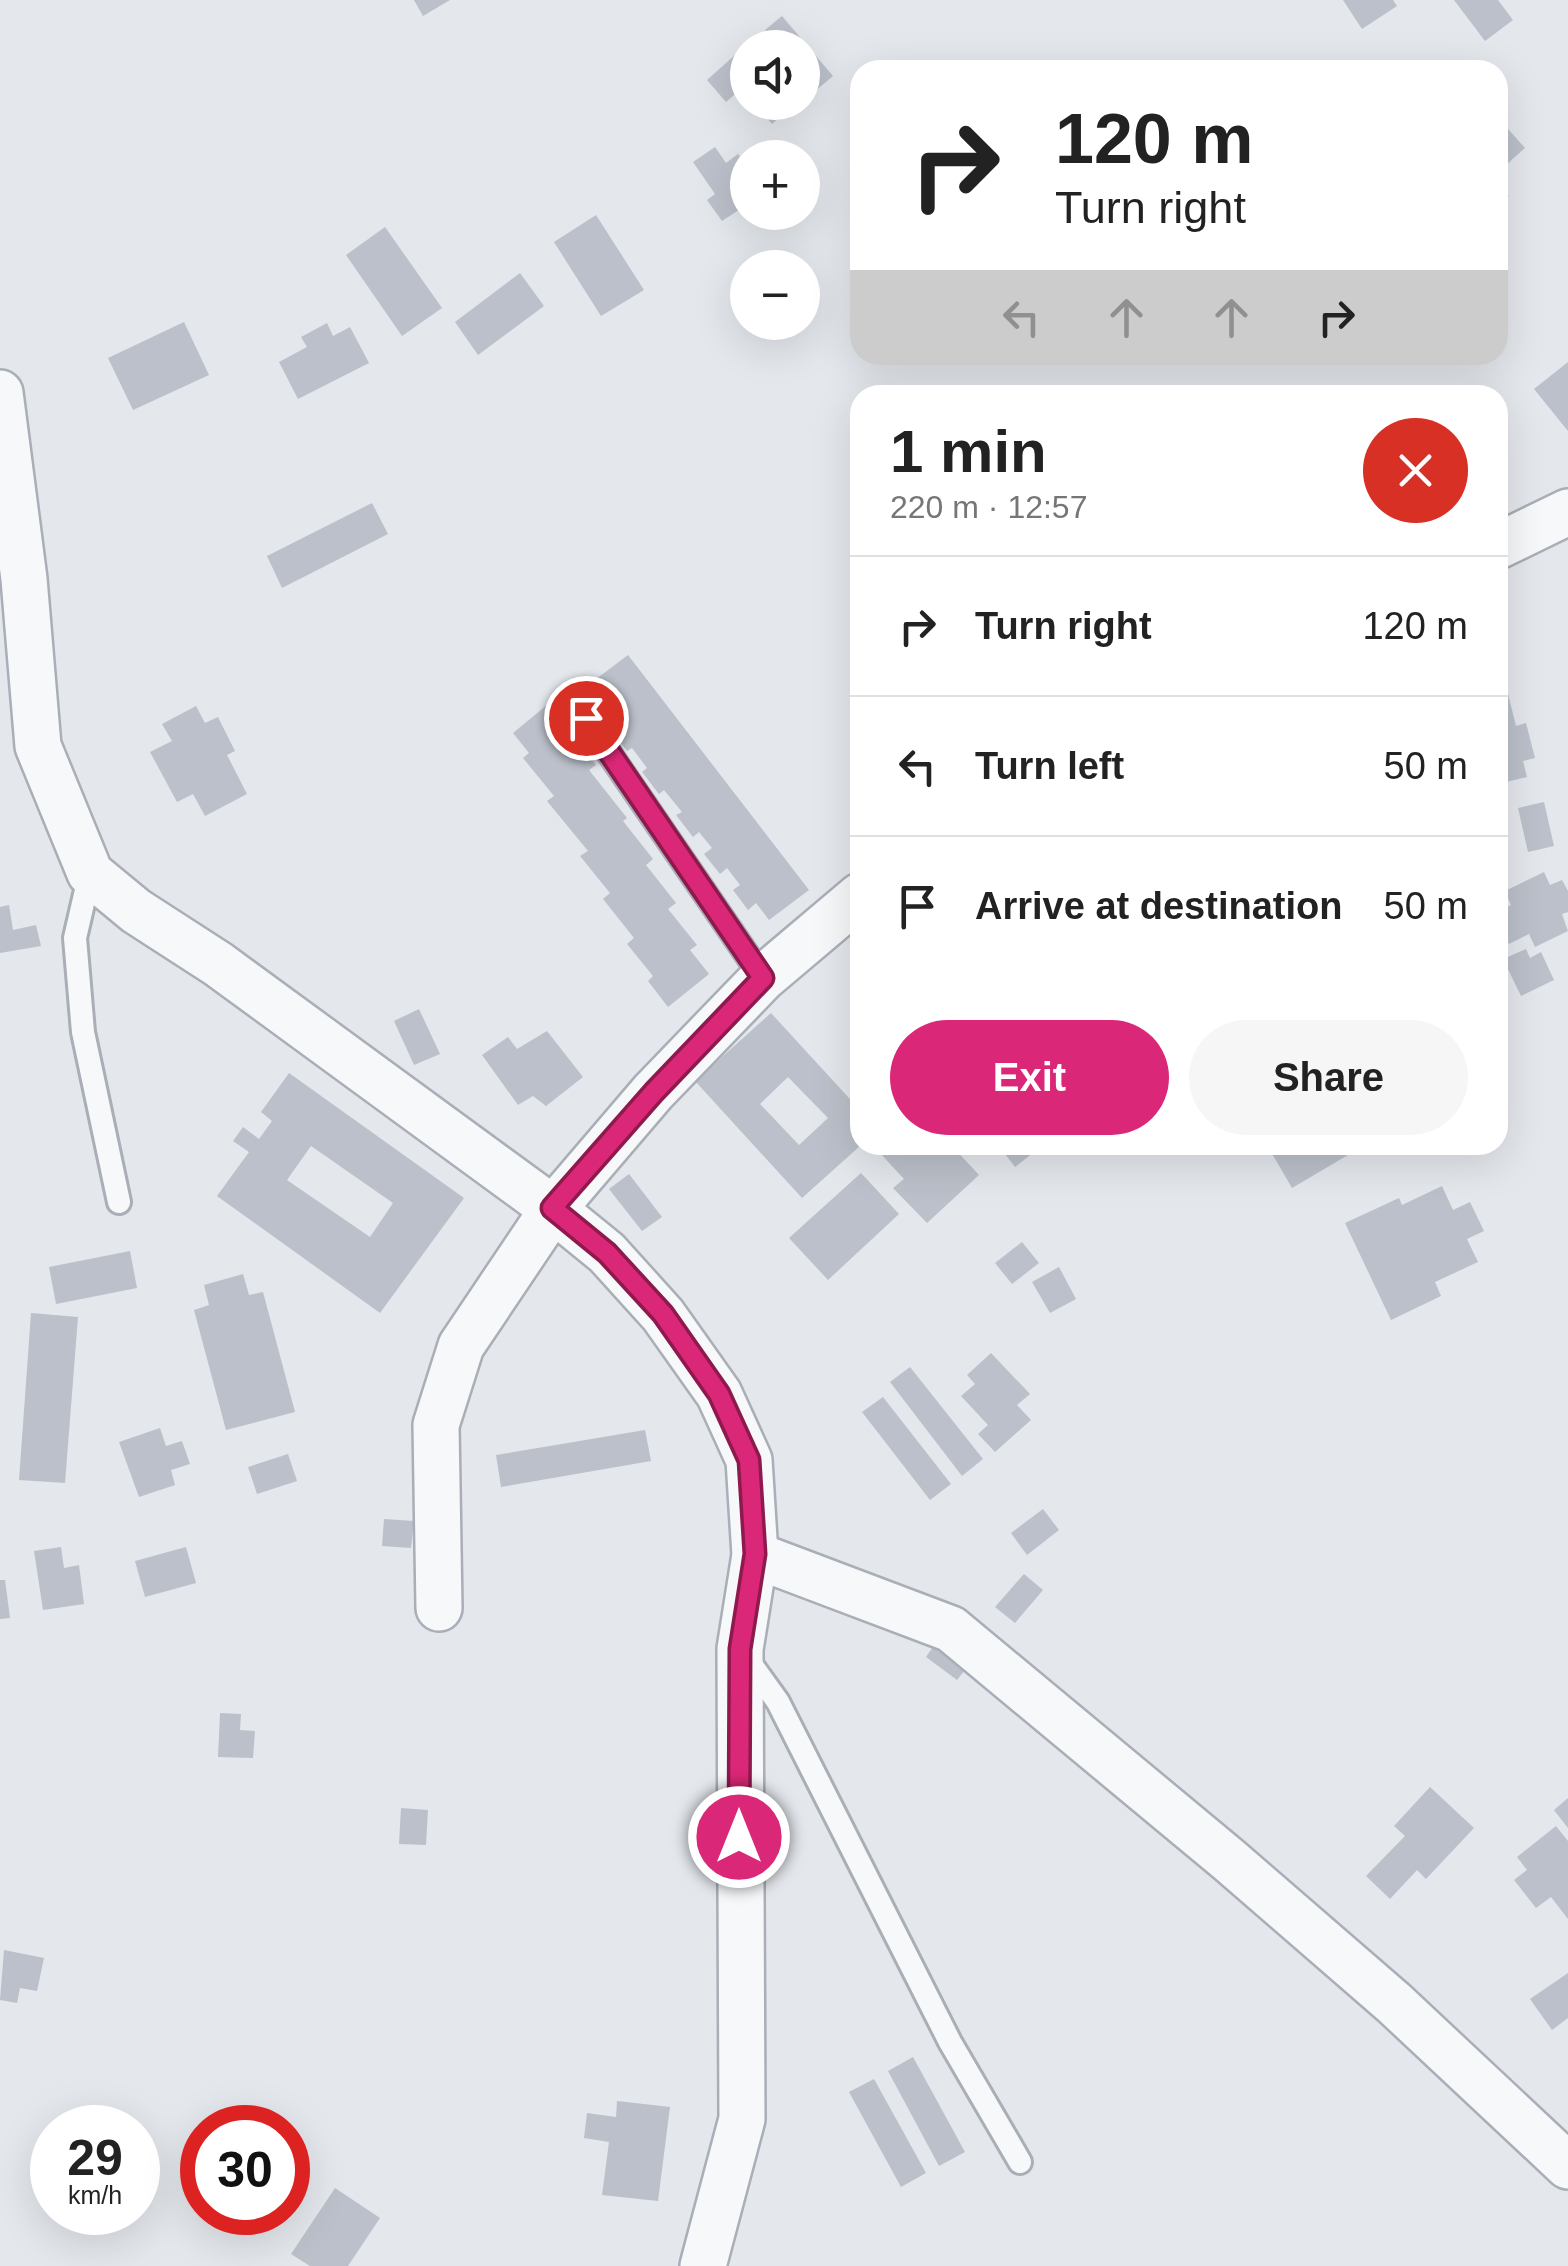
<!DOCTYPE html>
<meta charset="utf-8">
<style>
:root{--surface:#fff;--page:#f6f6f6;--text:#222;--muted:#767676;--line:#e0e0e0;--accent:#db2777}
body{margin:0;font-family:Helvetica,sans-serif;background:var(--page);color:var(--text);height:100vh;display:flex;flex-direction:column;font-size:38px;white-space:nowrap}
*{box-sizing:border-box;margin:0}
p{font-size:32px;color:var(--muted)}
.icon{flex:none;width:55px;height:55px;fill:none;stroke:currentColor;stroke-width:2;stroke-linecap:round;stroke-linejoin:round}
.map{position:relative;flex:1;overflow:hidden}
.drawer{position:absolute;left:850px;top:385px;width:658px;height:770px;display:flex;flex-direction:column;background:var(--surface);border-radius:30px;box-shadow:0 10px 40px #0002}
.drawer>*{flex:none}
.top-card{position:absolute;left:850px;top:60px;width:658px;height:305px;border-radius:30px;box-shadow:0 10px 40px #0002;background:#fff;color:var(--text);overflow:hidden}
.buttons{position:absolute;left:730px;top:30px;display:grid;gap:20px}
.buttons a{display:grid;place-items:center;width:90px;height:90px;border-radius:50%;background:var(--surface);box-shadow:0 10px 40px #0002;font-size:50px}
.speed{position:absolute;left:30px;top:2105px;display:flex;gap:20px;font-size:50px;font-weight:700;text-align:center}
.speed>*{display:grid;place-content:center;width:130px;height:130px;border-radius:50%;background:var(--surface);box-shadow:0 10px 40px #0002;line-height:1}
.speed small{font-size:25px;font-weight:400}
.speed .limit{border:15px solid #d22;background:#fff;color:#111}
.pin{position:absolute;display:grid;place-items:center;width:85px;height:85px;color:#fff;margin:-42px;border:5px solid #fff;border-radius:50%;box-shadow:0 2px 10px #0007}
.me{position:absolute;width:110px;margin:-55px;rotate:0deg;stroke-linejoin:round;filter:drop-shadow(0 0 8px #0008)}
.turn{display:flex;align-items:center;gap:35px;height:210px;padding:0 40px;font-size:45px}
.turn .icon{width:130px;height:130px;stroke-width:2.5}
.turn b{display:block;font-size:70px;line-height:85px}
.lanes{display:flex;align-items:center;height:95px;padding:0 40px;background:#0003;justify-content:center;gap:50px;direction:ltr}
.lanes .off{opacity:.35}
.round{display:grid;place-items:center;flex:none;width:105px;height:105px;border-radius:52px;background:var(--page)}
.overview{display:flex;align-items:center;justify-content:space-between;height:170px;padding:0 40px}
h1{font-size:60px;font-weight:700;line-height:75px}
.action{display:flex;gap:20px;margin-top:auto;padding:20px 40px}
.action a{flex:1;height:115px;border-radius:60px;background:var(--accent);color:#fff;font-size:40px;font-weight:700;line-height:115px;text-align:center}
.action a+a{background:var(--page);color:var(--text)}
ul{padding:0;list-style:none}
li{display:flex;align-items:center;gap:30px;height:140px;padding:0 40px;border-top:2px solid var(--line)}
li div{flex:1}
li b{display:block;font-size:38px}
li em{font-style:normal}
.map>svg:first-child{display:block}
.building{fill:#bbc0ca;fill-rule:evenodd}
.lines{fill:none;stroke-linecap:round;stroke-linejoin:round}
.lane-casing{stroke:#a9aeb7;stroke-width:28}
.street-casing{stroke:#a9aeb7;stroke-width:50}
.lane{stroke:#f7f8fa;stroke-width:22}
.street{stroke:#f7f8fa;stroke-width:45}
.route-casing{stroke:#8e194d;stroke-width:25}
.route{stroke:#db2777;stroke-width:18}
</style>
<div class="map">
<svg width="1568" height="2266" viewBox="0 0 1568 2266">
<rect width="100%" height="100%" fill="#e4e7ec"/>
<g class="building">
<polygon points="414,0 450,0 423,16"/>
<polygon points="1343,0 1393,0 1397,6 1362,29"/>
<polygon points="1454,0 1498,0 1513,20 1485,41"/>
<polygon points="782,16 833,76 815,91 802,75 802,48 779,48 765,30"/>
<polygon points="754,38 761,48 748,48 748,96 741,89 726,102 707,80"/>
<polygon points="753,102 797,102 772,124"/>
<polygon points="1508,129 1525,148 1506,165 1498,156 1498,139"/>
<polygon points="715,147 726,163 738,154 748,167 748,204 722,221 707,200 715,194 693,162"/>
<polygon points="1498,181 1509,196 1498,204"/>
<polygon points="596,215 644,290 601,316 554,242"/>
<polygon points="385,227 442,308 402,336 346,255"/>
<polygon points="520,273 544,306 478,355 455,322"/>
<polygon points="184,322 209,375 133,410 108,358"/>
<polygon points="327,323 333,336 350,327 369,363 298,399 279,362 307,347 301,337"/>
<polygon points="1568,362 1568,431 1534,389"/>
<polygon points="372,503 388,534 282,588 267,556"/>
<polygon points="628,655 809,890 769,920 756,903 748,910 733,890 740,885 727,868 720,874 704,854 712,848 699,832 693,837 676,815 682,812 664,790 659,794 642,772 647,768 632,748 627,751 611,730 618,725 604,708 597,713 579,692"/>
<polygon points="1508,694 1516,726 1526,723 1535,758 1523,761 1527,777 1498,784 1498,696"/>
<polygon points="553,700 573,725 568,730 596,765 589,770 627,818 623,821 653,859 646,865 676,903 668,909 697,945 690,950 709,974 668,1007 648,981 653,976 627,944 634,938 603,899 610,893 580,856 588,851 547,801 554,796 523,758 529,753 513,733"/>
<polygon points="196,706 205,723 218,717 235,751 227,755 247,794 205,816 193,794 177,802 150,752 172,741 162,724"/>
<polygon points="1544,802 1554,846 1528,852 1518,808"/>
<polygon points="1544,872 1550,885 1562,880 1568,891 1568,912 1562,914 1568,931 1535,947 1529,934 1509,944 1498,919 1498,911 1511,905 1505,891"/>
<polygon points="9,905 13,930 36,925 41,946 0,953 0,907"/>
<polygon points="1526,949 1530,958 1541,952 1554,980 1521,996 1503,959"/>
<polygon points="419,1009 440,1054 414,1065 394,1021"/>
<path d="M771,1013L860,1110V1146L802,1198L695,1081ZM788,1077L828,1118L799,1145L760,1104Z"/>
<polygon points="547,1031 583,1077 546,1106 533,1096 518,1105 482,1055 508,1037 517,1049"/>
<path d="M289,1073L464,1198L380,1313L217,1196L249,1152L233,1141L243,1127L259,1139L272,1121L261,1112ZM311,1146L393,1203L370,1237L287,1180Z"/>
<polygon points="888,1145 951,1145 979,1175 927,1223 893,1188 904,1179 880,1153"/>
<polygon points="998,1145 1026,1145 1033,1153 1015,1167"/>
<polygon points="1267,1145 1365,1145 1292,1188"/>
<polygon points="861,1173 899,1214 828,1280 789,1238"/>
<polygon points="629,1174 662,1217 642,1231 609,1189"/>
<polygon points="1442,1186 1453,1210 1470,1202 1484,1231 1467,1239 1478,1262 1435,1282 1441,1296 1391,1320 1345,1223 1399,1198 1402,1205"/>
<polygon points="1022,1242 1039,1263 1012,1284 995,1263"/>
<polygon points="130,1251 137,1288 56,1304 49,1267"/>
<polygon points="1059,1267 1076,1299 1050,1313 1032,1282"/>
<polygon points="243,1274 249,1295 263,1292 295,1412 226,1430 194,1310 209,1305 204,1285"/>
<polygon points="31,1313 78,1317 65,1483 19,1480"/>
<polygon points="991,1353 1030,1394 1017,1405 1031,1420 995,1452 978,1434 988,1425 961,1396 975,1384 967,1375"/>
<polygon points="910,1367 983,1459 962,1476 890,1382"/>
<polygon points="883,1397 951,1484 930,1500 862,1412"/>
<polygon points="160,1428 166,1446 182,1441 190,1464 171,1470 175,1485 139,1497 119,1442"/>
<polygon points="645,1430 651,1461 501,1487 496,1455"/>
<polygon points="288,1454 297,1481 257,1494 248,1467"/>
<polygon points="1043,1509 1059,1530 1027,1555 1011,1533"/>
<polygon points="384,1519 414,1521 411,1548 382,1546"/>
<polygon points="61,1547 64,1568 79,1565 84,1604 43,1610 34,1551"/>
<polygon points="186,1547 196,1583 145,1597 135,1561"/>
<polygon points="1024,1574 1043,1590 1015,1623 995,1607"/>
<polygon points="0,1580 5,1580 10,1618 0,1619"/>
<polygon points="937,1641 969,1665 957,1680 926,1657"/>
<polygon points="220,1713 241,1714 240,1730 255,1731 253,1758 218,1757"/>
<polygon points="1430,1787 1474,1828 1426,1879 1417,1870 1390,1899 1366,1876 1405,1836 1394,1826"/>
<polygon points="1568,1798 1568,1828 1554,1810"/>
<polygon points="401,1808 428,1810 426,1845 399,1844"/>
<polygon points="1556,1826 1568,1841 1568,1919 1551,1897 1536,1908 1514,1880 1527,1870 1517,1857"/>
<polygon points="4,1950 44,1958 37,1991 20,1988 17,2003 0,2000"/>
<polygon points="1568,1973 1568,2018 1552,2030 1530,1999"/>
<polygon points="913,2057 965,2152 939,2166 888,2071"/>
<polygon points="874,2079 926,2173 901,2187 849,2092"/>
<polygon points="617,2101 670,2107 658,2201 602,2195 609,2142 584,2138 587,2113 616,2117"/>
<polygon points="335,2188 380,2218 348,2266 310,2266 291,2254"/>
</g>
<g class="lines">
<defs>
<g id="lane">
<polyline points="585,718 763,978"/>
<polyline points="90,873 75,938 83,1032 119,1202"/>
<polyline points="745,1656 778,1702 950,2042 1020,2162"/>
</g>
<g id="street">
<polyline points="0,393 24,579 38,746 90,873 136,911 218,964 553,1209 607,1253 663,1315 719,1394 749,1460 755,1555 740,1649 742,2119 703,2266"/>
<polyline points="1498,546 1568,512"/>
<polyline points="755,1555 951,1629 1229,1860 1394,2003 1568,2166"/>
<polyline points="439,1608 436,1425 461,1346 553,1209 653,1092 763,978 860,896"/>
</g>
</defs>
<use href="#lane" class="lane-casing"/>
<use href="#street" class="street-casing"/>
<use href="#lane" class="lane"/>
<use href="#street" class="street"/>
</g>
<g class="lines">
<defs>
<polyline id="route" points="586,718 763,978 654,1092 552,1208 607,1253 663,1314 719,1394 749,1460 755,1554 740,1649 739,1837"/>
</defs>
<use href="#route" class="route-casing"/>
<use href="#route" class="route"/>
</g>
</svg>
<div class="buttons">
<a><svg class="icon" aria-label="sound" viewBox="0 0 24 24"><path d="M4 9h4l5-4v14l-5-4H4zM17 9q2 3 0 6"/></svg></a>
<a>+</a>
<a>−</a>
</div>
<div class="speed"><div>29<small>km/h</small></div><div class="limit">30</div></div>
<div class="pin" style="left:586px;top:718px;background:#d93025"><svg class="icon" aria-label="arrive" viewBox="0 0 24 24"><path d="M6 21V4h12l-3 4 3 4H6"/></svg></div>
<svg class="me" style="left:739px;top:1837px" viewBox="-20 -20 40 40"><circle r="17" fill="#db2777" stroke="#fff" stroke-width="3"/><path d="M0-11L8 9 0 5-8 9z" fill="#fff"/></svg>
<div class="top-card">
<div class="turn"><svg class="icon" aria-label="right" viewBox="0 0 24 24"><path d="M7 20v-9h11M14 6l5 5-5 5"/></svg><div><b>120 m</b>Turn right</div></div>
<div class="lanes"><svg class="icon off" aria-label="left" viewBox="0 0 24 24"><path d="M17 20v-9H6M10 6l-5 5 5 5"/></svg><svg class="icon off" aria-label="ahead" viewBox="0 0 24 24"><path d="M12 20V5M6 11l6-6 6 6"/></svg><svg class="icon off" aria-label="ahead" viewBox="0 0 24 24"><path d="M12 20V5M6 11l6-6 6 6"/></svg><svg class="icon" aria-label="right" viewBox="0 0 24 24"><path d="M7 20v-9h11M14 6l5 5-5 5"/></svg></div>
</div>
<section class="drawer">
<div class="overview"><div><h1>1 min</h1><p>220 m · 12:57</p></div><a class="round" style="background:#d93025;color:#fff"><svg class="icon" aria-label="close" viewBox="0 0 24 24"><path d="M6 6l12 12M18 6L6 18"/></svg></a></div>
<ul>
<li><svg class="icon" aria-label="right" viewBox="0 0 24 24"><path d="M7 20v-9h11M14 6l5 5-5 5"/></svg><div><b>Turn right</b></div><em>120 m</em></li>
<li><svg class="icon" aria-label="left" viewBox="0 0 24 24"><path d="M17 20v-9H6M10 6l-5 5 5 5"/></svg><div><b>Turn left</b></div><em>50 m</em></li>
<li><svg class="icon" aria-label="arrive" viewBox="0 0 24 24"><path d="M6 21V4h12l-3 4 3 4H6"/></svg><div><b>Arrive at destination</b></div><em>50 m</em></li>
</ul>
<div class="action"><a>Exit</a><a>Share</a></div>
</section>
</div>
